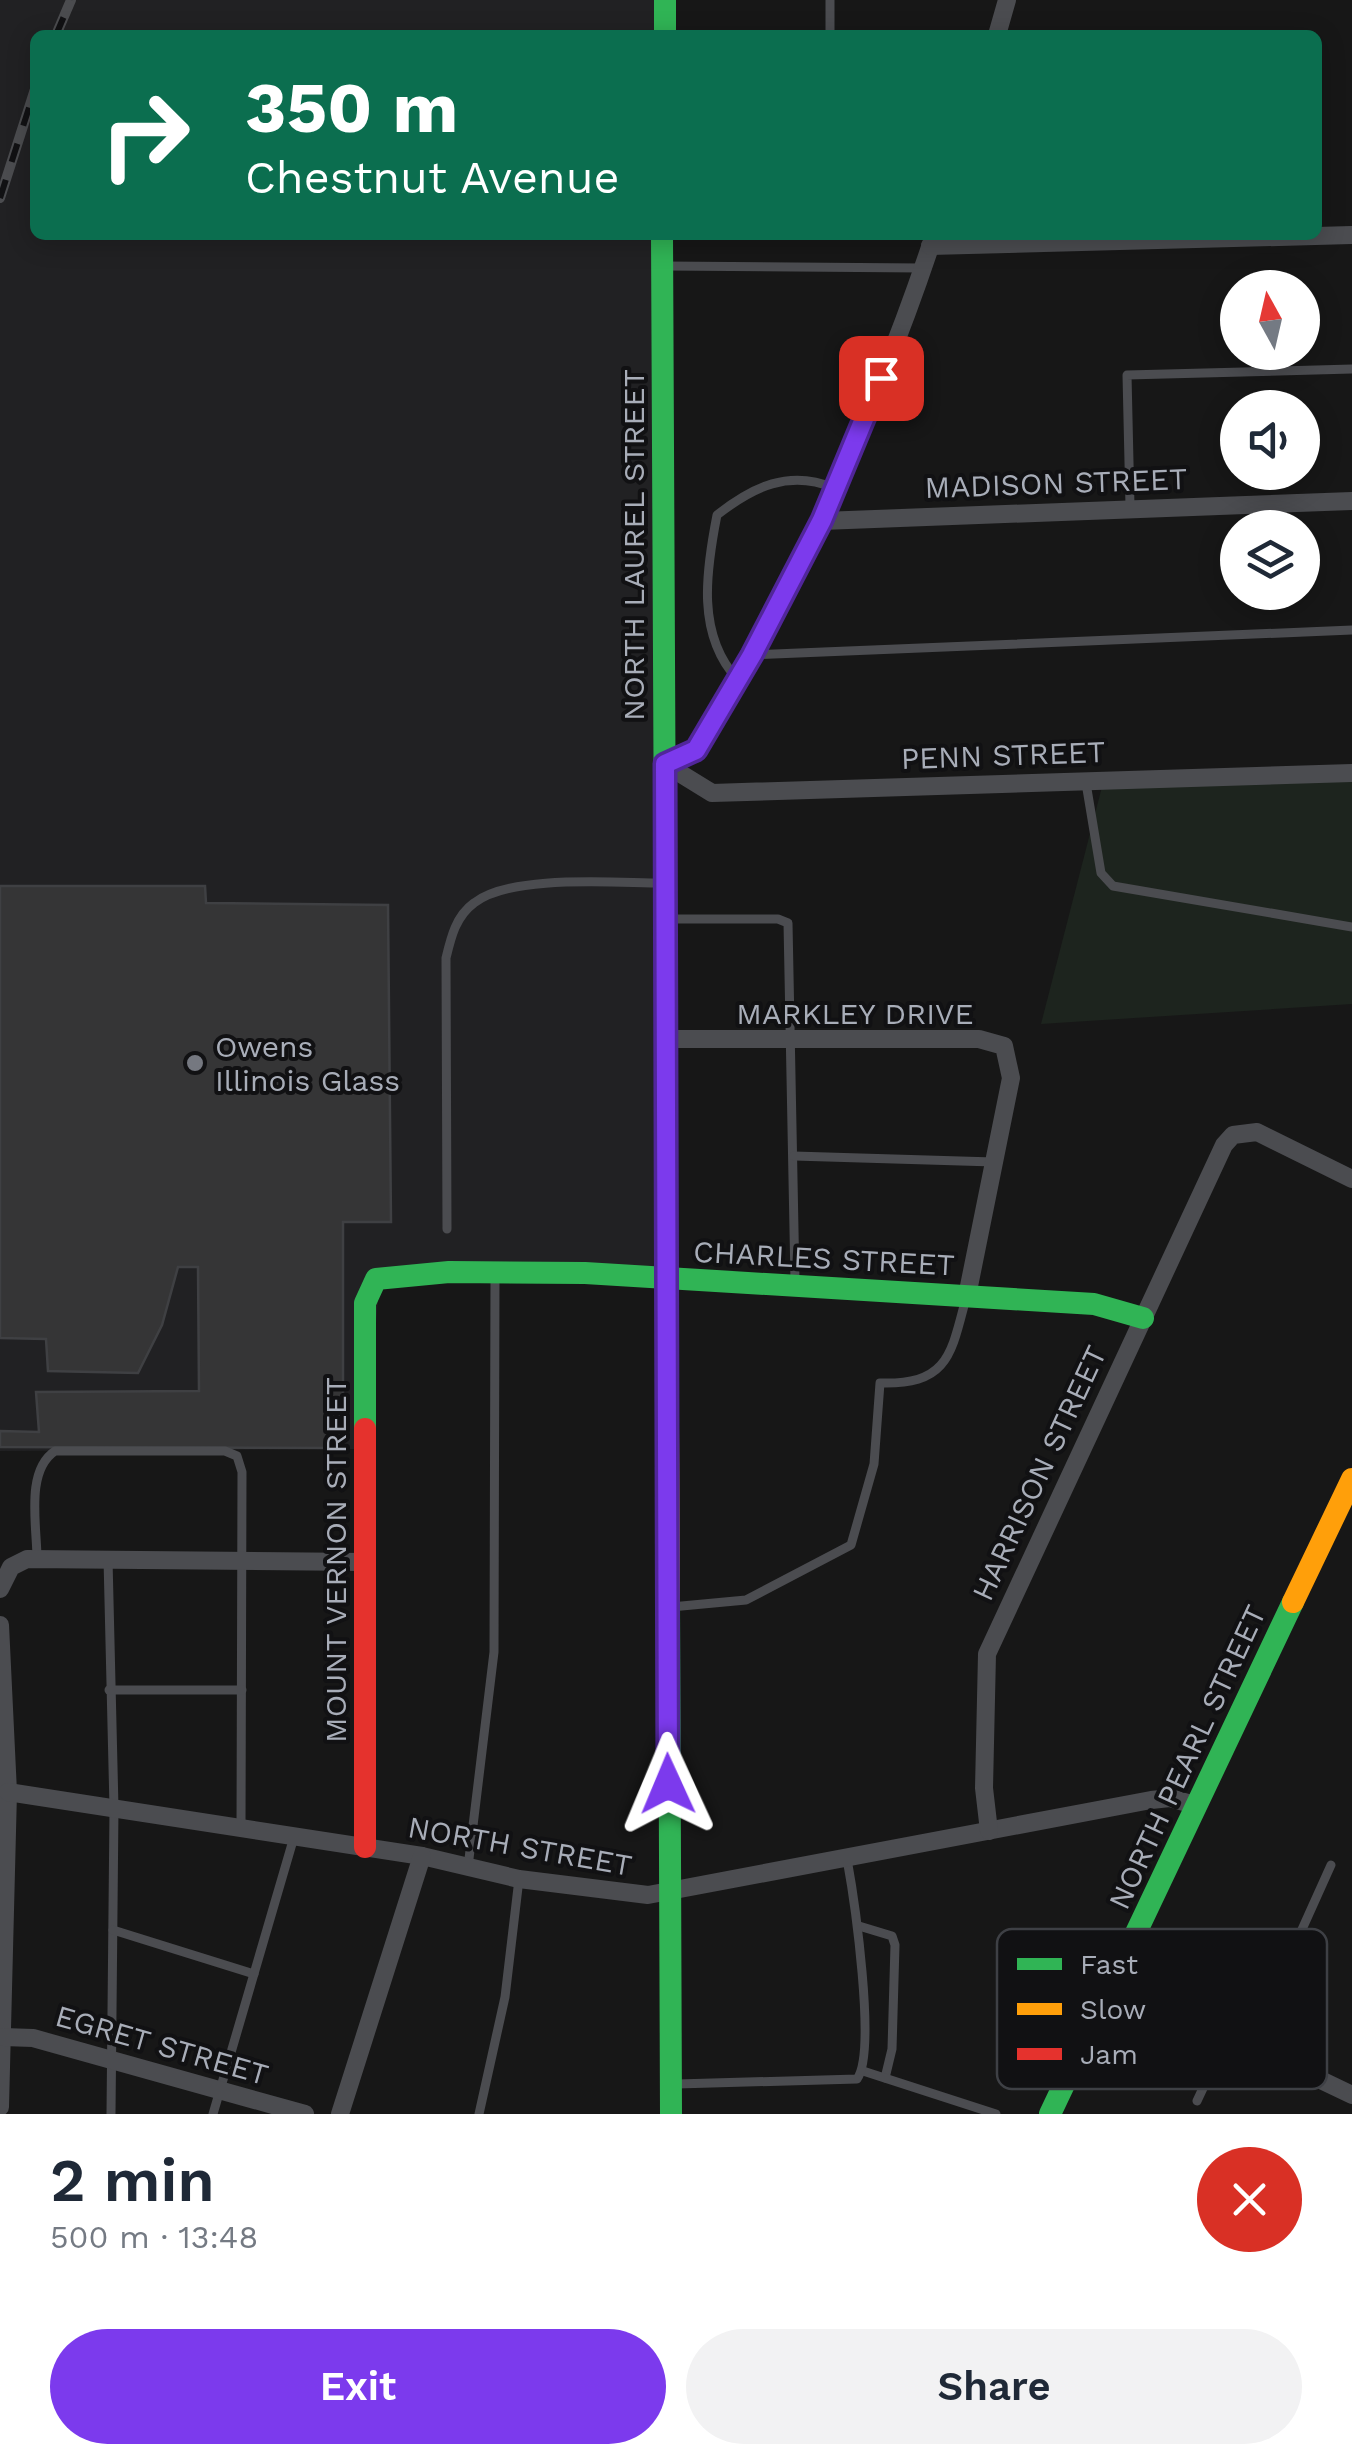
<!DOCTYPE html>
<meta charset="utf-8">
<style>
:root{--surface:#fff;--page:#f2f2f3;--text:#1f2937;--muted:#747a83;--accent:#7c3aed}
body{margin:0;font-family:"Work Sans",sans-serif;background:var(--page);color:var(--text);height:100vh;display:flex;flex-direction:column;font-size:38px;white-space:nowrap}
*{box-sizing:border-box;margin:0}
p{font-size:32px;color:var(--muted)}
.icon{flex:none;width:55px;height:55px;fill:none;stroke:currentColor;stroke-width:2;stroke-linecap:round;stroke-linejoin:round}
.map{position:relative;height:2114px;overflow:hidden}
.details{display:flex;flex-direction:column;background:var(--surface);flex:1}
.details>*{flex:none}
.hud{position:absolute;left:30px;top:30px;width:1292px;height:210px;border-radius:15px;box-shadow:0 5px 25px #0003;background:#0b6e4f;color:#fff;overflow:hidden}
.needle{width:65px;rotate:352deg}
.controls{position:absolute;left:1220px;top:270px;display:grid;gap:20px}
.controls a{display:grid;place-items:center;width:100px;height:100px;border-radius:50%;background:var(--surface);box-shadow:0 5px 25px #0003;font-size:50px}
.pin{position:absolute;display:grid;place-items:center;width:85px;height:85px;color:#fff;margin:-42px;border-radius:20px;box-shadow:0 5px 15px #0006}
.me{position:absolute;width:110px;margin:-55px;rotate:359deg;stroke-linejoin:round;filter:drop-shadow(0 0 8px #0008)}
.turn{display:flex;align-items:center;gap:35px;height:210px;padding:0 50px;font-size:45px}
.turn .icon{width:130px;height:130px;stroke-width:2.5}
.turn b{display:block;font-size:70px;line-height:85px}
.round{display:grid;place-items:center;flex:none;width:105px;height:105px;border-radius:52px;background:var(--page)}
.overview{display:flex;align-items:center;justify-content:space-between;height:170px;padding:0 50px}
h1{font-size:60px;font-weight:600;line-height:75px}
.primary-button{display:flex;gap:20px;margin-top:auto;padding:20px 50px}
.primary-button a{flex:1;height:115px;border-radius:60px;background:var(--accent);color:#fff;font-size:40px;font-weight:600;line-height:115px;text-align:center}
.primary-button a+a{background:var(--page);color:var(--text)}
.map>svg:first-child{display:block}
.built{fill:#212123}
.green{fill:#1d241e}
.building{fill:#353536;stroke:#3f4043;stroke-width:2.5}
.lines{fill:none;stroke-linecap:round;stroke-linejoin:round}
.lane{stroke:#4b4c50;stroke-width:9}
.street{stroke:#4b4c50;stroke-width:18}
.fast{stroke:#30b455;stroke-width:22}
.slow{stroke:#ff9f0a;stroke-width:22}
.jam{stroke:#e5322d;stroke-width:22}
.rail-casing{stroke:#4b4c4f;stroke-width:10}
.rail{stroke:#111113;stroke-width:6;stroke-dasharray:19;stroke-linecap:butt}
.route-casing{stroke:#51269a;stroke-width:25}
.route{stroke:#7c3aed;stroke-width:18}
.poi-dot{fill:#757880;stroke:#111113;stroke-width:4}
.labels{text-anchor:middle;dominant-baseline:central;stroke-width:8;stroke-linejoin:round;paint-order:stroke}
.street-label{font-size:30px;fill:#a8adb8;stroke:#111113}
.poi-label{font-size:30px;fill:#a8adb8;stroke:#111113;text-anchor:start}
.key{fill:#111113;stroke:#3e4045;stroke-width:2.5}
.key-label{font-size:28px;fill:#a8adb8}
</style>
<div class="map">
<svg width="1352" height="2114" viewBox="0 0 1352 2114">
<rect width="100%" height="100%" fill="#171717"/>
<polygon class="built" points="0,0 665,0 665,35 35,35 35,235 662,235 665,1278 380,1278 365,1449 0,1451"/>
<polygon class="green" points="1352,773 1352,1004 1041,1024 1104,779"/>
<polygon class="building" points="0,886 205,886 206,903 388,905 391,1222 343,1222 343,1448 0,1447 0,1431 39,1432 36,1392 199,1391 198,1267 178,1267 162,1325 138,1373 48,1371 46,1339 0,1338"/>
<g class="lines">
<g class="lane">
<polyline points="830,35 830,0"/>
<polyline points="665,266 922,268"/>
<polyline points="1130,506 1127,375 1352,369"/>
<polyline points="752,655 1352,630"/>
<path d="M738,680C696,635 706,571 717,515C753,487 789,469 834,488"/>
<polyline points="1086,783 1101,873 1113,886 1352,927"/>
<polyline points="668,919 778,919 788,923 795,1281"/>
<polyline points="794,1156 994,1162"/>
<path d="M447,1229L446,958C451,937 456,916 474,903C511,874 615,883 662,883"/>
<path d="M37,1559C37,1526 25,1471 55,1451H225L237,1456L242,1472L241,1828"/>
<polyline points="108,1559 114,1808 111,2114"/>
<path d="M671,1607L746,1600L851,1545L874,1464L880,1383C948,1385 951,1355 966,1298"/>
<polyline points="109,1690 242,1690"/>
<polyline points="468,1867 494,1652 495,1275"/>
<polyline points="859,1926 892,1936 895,1945 892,2049 885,2078"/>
<polyline points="113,1930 254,1974"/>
<polyline points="1250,2045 1331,1865"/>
<polyline points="863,2071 996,2114"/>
<path d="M677,2084L857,2079C877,2052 854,1897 847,1859"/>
<polyline points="1197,2101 1228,2035"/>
<polyline points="213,2114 294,1837"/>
<polyline points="479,2114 505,1997 519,1879"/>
</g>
<g class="street">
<polyline points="997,35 1007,0"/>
<path d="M934,235C877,409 800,571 710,730L696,749L665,764L712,793L1352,773"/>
<polyline points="930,246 1352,235"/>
<polyline points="822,521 1352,501"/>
<polyline points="665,1039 979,1039 1004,1046 1011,1078 967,1296"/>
<polyline points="0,1589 11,1567 27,1559 365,1562"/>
<polyline points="0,1625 8,1792 0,2107"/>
<polyline points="8,1792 422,1856 519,1879 648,1895 1151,1800 1170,1798 1198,1806"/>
<polyline points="989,1831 984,1788 987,1654 1224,1145 1233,1135 1257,1132 1352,1179"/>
<polyline points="1114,1981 1352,2095"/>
<polyline points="3,2037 33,2038 305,2114"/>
<polyline points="340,2114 422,1856"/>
</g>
<g class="fast">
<polyline points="665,0 665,35"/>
<polyline points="662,235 666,1079"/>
<polyline points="365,1429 365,1303 376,1279 449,1272 585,1273 1094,1304 1143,1318"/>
<polyline points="669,1600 671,2114"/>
<polyline points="1050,2114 1293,1602"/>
</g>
<g class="slow">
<polyline points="666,1079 669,1600"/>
<polyline points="1293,1602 1352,1479"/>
</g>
<polyline class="jam" points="365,1429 365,1847"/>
<defs>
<g id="rail">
<polyline points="56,35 71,0"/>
<polyline points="0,198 35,89"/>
</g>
</defs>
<use href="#rail" class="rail-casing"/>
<use href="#rail" class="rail"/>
</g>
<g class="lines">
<defs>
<polyline id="route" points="668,1784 665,764 696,750 752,655 822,520 881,378"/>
</defs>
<use href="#route" class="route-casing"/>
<use href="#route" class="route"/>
</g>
<circle class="poi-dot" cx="195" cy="1063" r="10"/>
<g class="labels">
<g class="street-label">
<text transform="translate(1056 483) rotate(-2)">MADISON STREET</text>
<text transform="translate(633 545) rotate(-90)">NORTH LAUREL STREET</text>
<text transform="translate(1003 755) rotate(-2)">PENN STREET</text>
<text x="855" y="1013">MARKLEY DRIVE</text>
<text transform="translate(824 1258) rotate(3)">CHARLES STREET</text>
<text transform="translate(1039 1473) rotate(-65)">HARRISON STREET</text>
<text transform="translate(335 1560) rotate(-90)">MOUNT VERNON STREET</text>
<text transform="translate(1187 1757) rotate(-65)">NORTH PEARL STREET</text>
<text transform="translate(520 1846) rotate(10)">NORTH STREET</text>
<text transform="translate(162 2045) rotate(16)">EGRET STREET</text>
</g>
<g class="poi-label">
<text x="215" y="1046">Owens<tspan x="215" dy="34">Illinois Glass</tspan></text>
</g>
</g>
<rect x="997" y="1929" width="330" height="160" rx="15" class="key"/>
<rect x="1017" y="1958" width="45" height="12" fill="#30b455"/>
<rect x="1017" y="2003" width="45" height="12" fill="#ff9f0a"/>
<rect x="1017" y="2048" width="45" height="12" fill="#e5322d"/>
<g class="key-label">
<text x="1080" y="1974">Fast</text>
<text x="1080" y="2019">Slow</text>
<text x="1080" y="2064">Jam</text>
</g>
</svg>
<div class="controls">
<a><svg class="needle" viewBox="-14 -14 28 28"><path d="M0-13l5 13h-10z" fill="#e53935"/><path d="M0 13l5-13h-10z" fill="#747a83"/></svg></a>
<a><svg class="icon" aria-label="sound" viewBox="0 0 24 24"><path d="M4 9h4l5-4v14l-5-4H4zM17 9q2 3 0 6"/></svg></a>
<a><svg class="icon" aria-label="layers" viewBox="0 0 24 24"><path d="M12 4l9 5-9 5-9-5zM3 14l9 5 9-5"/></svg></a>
</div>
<div class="pin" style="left:881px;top:378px;background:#d93025"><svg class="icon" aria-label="arrive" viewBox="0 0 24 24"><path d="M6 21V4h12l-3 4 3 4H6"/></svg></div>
<svg class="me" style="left:668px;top:1784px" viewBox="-20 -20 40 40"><path d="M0-17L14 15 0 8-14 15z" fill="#7c3aed" stroke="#fff" stroke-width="4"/></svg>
<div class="hud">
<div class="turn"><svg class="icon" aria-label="right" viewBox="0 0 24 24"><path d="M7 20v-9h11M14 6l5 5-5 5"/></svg><div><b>350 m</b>Chestnut Avenue</div></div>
</div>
</div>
<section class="details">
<div class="overview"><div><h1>2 min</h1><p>500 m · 13:48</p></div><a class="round" style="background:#d93025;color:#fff"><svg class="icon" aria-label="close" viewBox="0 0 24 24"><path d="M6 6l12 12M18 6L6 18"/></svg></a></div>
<div class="primary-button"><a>Exit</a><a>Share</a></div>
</section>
